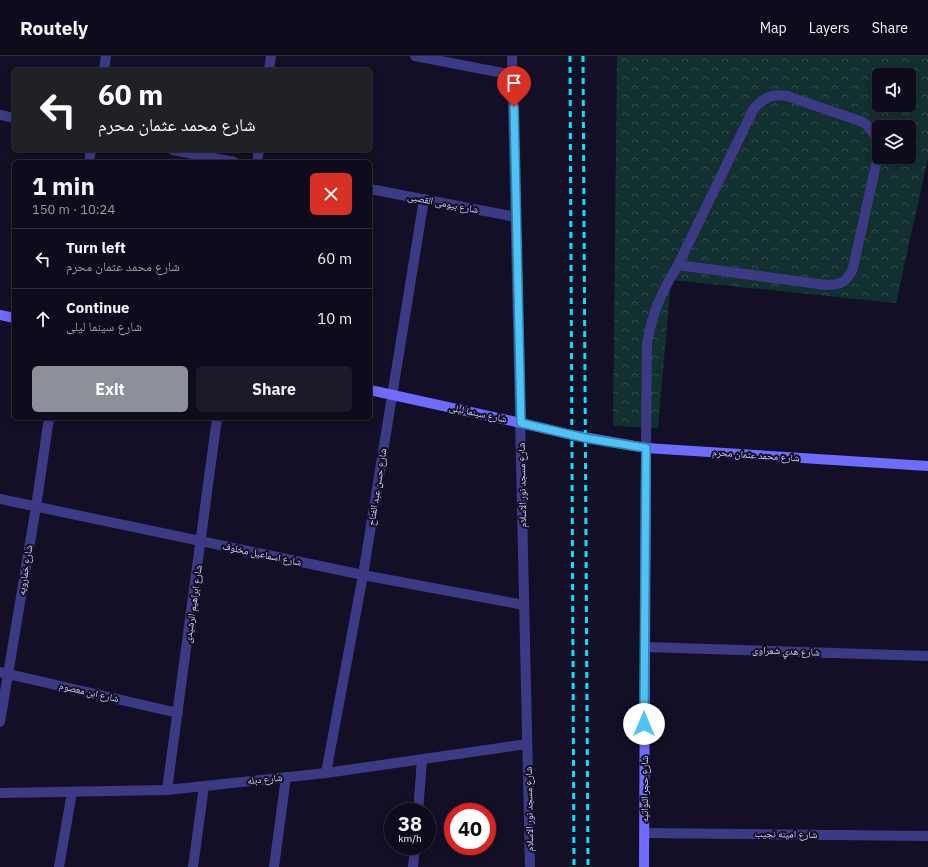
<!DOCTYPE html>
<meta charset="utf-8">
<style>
:root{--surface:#0e0b1c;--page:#1c1929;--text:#f1f3f6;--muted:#9b9ba3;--line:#2e2b3b;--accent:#8c9099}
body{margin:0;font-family:"IBM Plex Sans","Noto Naskh Arabic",sans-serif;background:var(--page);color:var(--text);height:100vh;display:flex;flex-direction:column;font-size:15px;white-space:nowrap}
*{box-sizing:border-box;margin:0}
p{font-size:13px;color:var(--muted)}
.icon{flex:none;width:22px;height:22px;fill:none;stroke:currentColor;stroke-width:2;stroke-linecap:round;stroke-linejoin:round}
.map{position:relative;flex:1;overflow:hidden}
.details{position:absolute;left:12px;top:104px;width:360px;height:260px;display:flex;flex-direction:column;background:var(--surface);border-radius:6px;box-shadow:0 2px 10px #0003,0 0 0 1px var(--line)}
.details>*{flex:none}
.banner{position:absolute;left:12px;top:12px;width:360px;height:84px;border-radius:6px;box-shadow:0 2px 10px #0003,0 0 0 1px var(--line);background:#202124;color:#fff;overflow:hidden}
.controls{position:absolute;left:872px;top:12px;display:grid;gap:8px}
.controls a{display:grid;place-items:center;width:44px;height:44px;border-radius:6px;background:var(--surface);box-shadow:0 2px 10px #0003,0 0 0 1px var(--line);font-size:20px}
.speed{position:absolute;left:384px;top:747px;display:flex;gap:8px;font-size:20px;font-weight:700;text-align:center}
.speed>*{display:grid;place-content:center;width:52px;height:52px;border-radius:50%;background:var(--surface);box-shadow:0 2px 10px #0003,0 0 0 1px var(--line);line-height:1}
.speed small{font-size:10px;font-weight:400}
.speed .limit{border:6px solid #d22;background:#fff;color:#111}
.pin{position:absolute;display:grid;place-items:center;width:34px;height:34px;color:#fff;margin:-41px -17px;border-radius:50% 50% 50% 0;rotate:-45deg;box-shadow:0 0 4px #0007}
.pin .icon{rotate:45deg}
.me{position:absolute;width:44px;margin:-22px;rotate:0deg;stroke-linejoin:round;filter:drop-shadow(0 0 3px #0008)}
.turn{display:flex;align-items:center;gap:14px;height:84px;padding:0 20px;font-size:18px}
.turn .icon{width:52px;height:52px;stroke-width:2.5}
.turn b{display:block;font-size:28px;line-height:34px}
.round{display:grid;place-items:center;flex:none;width:42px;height:42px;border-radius:6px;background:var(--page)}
.overview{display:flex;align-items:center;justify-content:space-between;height:68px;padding:0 20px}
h1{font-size:24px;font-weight:700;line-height:30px}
.cta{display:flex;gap:8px;margin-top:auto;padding:8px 20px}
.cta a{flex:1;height:46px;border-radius:6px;background:var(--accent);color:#fff;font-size:16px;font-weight:700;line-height:46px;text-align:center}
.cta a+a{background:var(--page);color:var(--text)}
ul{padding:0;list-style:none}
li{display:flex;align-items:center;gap:12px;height:60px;padding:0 20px;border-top:1px solid var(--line)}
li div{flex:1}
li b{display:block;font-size:15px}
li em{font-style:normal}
header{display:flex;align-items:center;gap:24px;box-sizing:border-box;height:56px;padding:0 20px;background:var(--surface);border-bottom:1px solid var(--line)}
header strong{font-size:19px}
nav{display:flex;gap:22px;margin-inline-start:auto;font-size:14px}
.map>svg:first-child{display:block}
.park{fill:url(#park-crowns);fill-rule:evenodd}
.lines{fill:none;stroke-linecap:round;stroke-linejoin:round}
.lane{stroke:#3d3a85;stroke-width:10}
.street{stroke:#3d3a85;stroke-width:10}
.secondary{stroke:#6f6bff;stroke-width:10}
.rail{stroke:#00e5ff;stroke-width:3;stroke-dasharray:6 5;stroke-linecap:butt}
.route-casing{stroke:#337fa1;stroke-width:10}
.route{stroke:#4fc3f7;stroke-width:7}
.labels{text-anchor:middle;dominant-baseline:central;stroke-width:4;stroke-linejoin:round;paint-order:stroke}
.street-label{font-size:10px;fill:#d9d4ff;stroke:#130f26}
</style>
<header>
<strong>Routely</strong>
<nav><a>Map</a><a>Layers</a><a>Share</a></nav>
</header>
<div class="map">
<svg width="928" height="811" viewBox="0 0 928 811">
<defs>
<pattern id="park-crowns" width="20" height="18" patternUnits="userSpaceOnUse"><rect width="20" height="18" fill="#12302f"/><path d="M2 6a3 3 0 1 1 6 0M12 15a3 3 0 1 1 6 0" fill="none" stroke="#344d4e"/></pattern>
</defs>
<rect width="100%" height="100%" fill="#130f26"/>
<path class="park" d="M617,0H928V102L896,247L671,224L658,372L613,370ZM879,19H909V49H879ZM879,71H909V101H879Z"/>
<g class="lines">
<path class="lane" d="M646,392L647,288C652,257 662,235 678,209L826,229C841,229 847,226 853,212L879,95L876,81L869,71L863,66L787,40C773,37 762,42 753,54L678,209"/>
<g class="street">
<polyline points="415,0 513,19"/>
<polyline points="512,0 530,811"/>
<polyline points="104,14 106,0"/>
<polyline points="269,14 271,0"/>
<polyline points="0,59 14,62"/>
<polyline points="173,94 234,106"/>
<polyline points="89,106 91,94"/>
<polyline points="257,106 259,94"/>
<polyline points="370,133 516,161"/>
<polyline points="0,443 363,519 524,549"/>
<polyline points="645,591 928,600"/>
<polyline points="0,616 178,657"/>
<polyline points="0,666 36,451 49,362"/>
<polyline points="326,717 363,519 424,143"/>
<polyline points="167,734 217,362"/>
<polyline points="0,737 167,734 326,717 527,688"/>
<polyline points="418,756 422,703"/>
<polyline points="644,777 928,780"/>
<polyline points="59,811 72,736"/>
<polyline points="193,811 204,730"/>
<polyline points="274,811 286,721"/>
<polyline points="413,811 415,790"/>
</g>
<g class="secondary">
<polyline points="0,259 14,262"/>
<polyline points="370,334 521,367 572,379 646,392 928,410"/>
<polyline points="644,811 646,392"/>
</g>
<g class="rail">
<polyline points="570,0 574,811"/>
<polyline points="583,0 588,811"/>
</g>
</g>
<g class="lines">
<defs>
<polyline id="route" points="514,51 521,367 585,382 646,392 644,668"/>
</defs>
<use href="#route" class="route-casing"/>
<use href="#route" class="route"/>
</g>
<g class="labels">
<g class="street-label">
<text transform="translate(443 147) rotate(11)">شارع بيومى القصبى</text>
<text transform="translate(478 357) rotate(12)">شارع سينما ليلى</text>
<text transform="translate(756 399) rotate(4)">شارع محمد عثمان محرم</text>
<text transform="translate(522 429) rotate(-91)">شارع مسجد نور الاسلام</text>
<text transform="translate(377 431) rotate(-81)">شارع حسن عبد الفتاح</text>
<text transform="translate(262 498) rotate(12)">شارع اسماعيل مخلوف</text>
<text transform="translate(25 514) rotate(-81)">شارع خمارويه</text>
<text transform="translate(193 548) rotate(-82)">شارع ابراهيم الرشيدى</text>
<text transform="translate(786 595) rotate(2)">شارع هدي شعراوى</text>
<text transform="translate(89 636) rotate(13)">شارع ابن معصوم</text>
<text transform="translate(265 723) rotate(-6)">شارع دبله</text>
<text transform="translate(644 733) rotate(-90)">شارع حجر النواتيه</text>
<text transform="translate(529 753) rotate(-91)">شارع مسجد نور الاسلام</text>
<text transform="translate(786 778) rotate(1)">شارع امينه نجيب</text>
</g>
</g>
</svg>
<div class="controls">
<a><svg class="icon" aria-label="sound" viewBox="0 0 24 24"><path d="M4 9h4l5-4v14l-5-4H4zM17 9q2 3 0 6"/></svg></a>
<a><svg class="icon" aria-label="layers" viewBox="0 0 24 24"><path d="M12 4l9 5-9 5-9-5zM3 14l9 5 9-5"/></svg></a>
</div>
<div class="speed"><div>38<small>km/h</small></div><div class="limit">40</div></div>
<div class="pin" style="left:514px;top:51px;background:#d93025"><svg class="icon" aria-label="arrive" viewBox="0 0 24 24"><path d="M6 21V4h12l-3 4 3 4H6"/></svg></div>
<svg class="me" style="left:644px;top:668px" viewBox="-20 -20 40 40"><circle r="19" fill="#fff"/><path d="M0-13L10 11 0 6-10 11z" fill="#4fc3f7"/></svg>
<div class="banner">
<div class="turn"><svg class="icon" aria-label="left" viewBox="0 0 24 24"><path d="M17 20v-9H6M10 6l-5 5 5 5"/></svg><div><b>60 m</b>شارع محمد عثمان محرم</div></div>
</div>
<section class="details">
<div class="overview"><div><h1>1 min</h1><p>150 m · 10:24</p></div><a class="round" style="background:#d93025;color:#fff"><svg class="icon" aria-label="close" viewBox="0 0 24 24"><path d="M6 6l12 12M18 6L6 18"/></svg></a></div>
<ul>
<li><svg class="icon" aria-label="left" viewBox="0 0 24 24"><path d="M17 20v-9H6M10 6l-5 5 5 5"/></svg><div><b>Turn left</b><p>شارع محمد عثمان محرم</p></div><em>60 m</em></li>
<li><svg class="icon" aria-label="ahead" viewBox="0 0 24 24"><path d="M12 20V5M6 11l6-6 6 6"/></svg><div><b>Continue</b><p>شارع سينما ليلى</p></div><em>10 m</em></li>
</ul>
<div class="cta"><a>Exit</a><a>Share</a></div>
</section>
</div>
